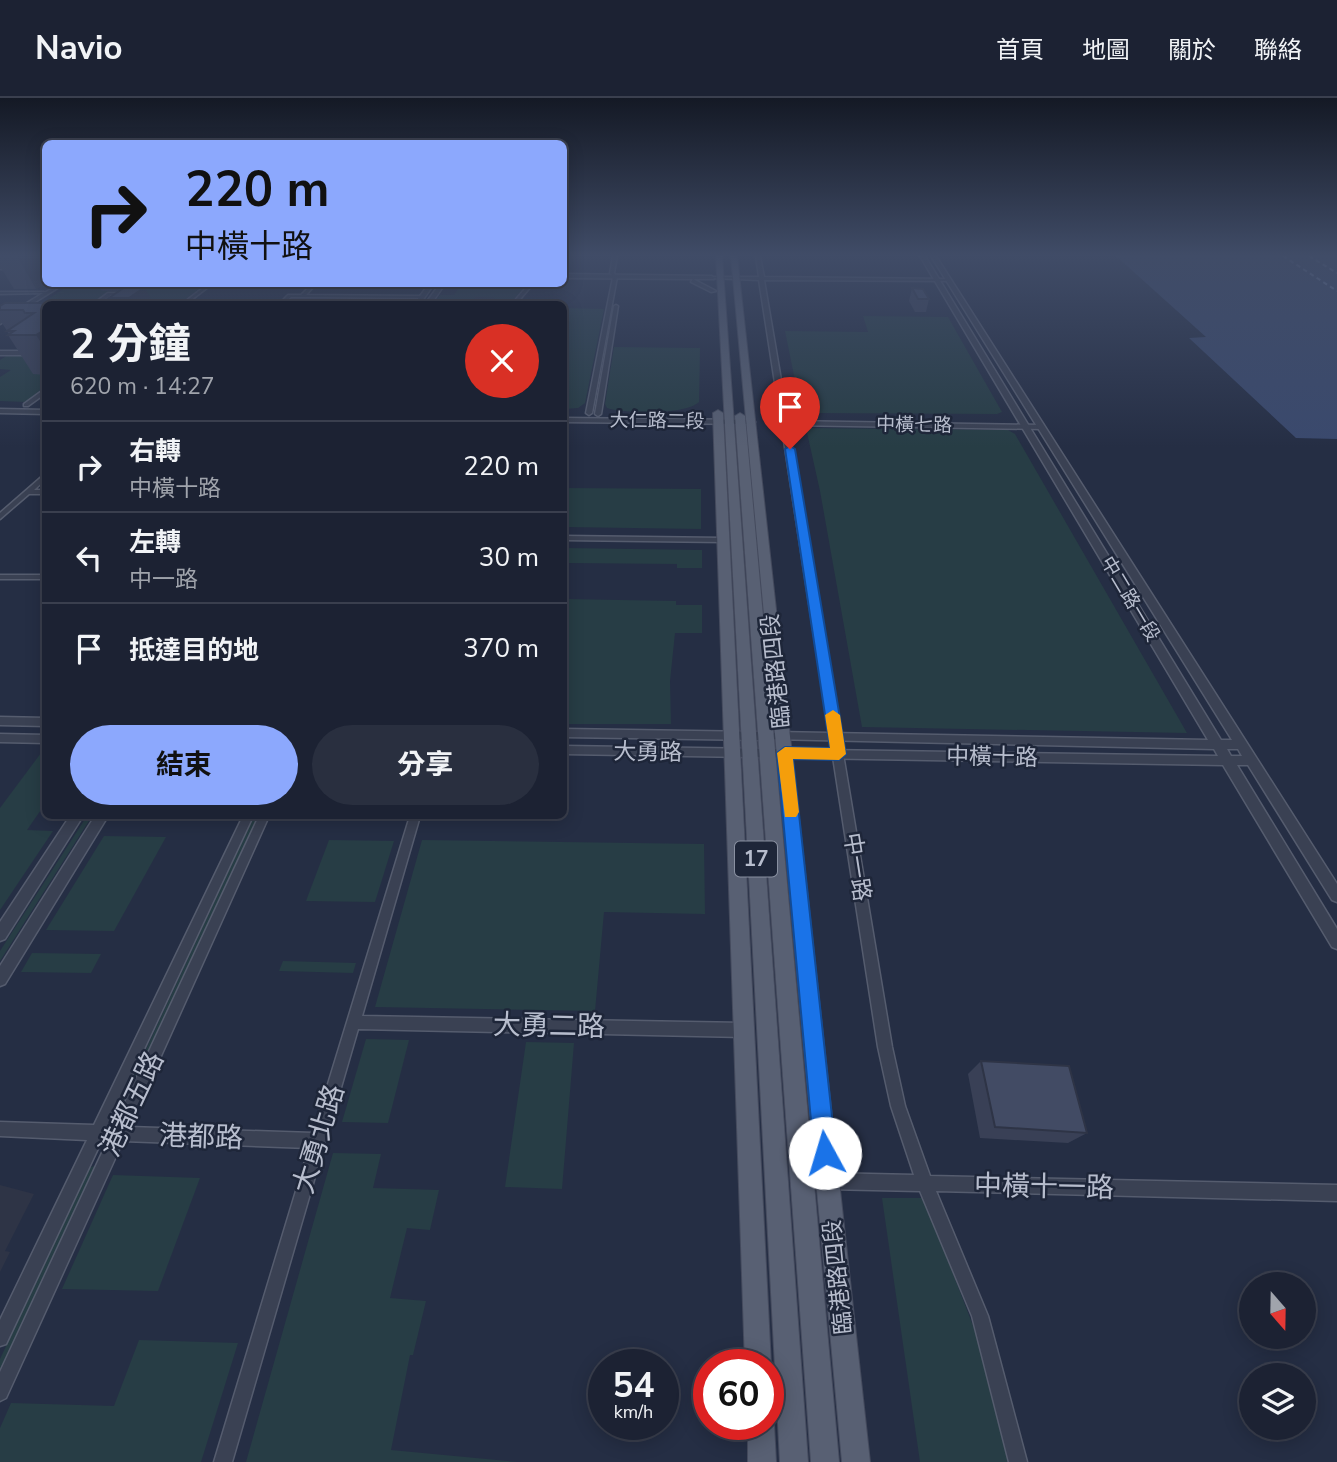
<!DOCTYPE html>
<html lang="zh-TW">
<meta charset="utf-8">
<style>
:root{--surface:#1c2233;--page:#292f3f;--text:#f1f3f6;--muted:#a0a4ac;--line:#3a3f4e;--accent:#8ca8fd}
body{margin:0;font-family:"Nunito Sans","Noto Sans TC",sans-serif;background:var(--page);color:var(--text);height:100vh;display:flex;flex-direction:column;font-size:26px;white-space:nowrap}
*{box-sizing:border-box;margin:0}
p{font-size:23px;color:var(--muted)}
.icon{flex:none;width:38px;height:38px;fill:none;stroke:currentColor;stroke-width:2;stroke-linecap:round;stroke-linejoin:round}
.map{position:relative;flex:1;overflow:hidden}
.details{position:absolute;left:42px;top:203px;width:525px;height:518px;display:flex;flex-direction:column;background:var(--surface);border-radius:10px;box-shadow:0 4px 18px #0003,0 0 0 2px var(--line)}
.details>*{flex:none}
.guide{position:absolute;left:42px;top:42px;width:525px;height:147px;border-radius:10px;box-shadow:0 4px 18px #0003,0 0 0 2px var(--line);background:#8ca8fd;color:#111;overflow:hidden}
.needle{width:46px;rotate:160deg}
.fabs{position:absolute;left:1239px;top:1174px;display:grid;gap:14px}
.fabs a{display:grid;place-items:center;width:77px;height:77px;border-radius:50%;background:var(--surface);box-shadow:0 4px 18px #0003,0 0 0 2px var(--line);font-size:35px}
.speed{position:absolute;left:588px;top:1251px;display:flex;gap:14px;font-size:35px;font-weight:700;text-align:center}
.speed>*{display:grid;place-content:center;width:91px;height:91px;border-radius:50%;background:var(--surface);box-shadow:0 4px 18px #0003,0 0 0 2px var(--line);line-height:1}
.speed small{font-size:18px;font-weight:400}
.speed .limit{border:10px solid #d22;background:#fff;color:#111}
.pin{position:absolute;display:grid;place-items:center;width:60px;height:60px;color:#fff;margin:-72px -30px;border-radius:50% 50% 50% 0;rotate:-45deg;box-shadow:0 0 7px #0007}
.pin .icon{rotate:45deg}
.me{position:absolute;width:77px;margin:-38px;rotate:354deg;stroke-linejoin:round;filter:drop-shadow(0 0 5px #0008)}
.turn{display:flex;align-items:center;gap:24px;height:147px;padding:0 28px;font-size:32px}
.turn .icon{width:91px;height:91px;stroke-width:2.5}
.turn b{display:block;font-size:49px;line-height:60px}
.round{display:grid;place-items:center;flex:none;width:74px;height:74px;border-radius:37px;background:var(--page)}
.summary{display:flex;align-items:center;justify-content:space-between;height:119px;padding:0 28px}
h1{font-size:42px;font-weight:700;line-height:52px}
.primary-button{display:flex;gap:14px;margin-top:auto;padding:14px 28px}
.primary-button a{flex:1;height:80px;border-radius:42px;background:var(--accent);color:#111;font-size:28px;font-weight:700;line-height:80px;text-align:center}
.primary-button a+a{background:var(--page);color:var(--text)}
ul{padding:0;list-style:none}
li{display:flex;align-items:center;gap:21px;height:91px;padding:0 28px;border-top:2px solid var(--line)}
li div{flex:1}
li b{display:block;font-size:26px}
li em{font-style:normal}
header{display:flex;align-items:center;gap:42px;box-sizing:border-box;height:98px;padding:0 35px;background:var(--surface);border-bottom:2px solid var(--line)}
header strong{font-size:33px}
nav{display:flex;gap:38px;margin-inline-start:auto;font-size:24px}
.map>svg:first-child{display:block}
.green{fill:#273d45}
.water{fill:#3a496d}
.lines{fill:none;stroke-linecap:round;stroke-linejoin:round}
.ferry{stroke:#7d8eb5;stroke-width:2;stroke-dasharray:4.5 3.5;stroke-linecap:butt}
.minor-casing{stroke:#555c6e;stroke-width:3}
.tertiary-casing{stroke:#555c6e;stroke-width:3}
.primary-casing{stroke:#444a5d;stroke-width:2}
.minor{fill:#3a4153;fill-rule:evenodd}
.tertiary{fill:#3a4153;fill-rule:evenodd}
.primary{fill:#586073;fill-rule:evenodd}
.wall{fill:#394056}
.shaded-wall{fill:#2e3446}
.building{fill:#424b64;stroke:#2e3446;stroke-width:2}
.route{fill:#1a73e8;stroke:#114b97;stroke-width:2}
.slow{fill:#f59e0b}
.labels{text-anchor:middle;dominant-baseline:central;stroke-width:5;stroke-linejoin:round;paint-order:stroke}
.far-street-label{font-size:19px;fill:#b7bdcd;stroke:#1e2639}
.shield{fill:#1e2639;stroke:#8990a1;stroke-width:2}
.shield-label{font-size:21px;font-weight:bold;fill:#b7bdcd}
.street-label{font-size:23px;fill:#b7bdcd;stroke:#1e2639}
.near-street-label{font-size:28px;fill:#b7bdcd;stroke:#1e2639}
</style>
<header>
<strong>Navio</strong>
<nav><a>首頁</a><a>地圖</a><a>關於</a><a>聯絡</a></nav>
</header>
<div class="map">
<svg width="1337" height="1364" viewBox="0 0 1337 1364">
<rect width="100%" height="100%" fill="#252e44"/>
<g class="green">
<polygon points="71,186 139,186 128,193 110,193 91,206 46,206 19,220"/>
<polygon points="146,186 205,186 179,206 99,206 110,199 128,199"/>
<polygon points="462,186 527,186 510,206 434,206 440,197 454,197"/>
<polygon points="564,210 604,211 585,305 578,310 564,311"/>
<polygon points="863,218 948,219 1002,314 997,316 807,315 801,312 785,233 868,234"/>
<path d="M614,249L700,250L699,304C685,317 625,316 607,310L605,306Z"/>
<polygon points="8,257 45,257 45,288 26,304 0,303 0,279 11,272 0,271 0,262"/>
<polygon points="806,330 1008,332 1015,336 1187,635 862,629 820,393"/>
<polygon points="564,390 701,391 701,431 564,429"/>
<polygon points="564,450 702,452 702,470 677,470 677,466 567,465 564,483"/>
<polygon points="564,501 676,503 676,507 702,507 702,535 675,535 670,583 671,626 564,626"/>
<polygon points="44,651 45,706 27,732 53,733 0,812 0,710"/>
<polygon points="87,718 92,718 0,863 0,853"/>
<polygon points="254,718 258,718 125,1003 121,1005"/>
<polygon points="104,738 166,739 114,833 46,832"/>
<polygon points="329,742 394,743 375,804 306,803"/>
<polygon points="422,742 704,746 705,816 604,814 595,913 375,909"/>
<polygon points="32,855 101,856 91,875 21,874"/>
<polygon points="283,863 356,865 353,875 279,873"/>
<polygon points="366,941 409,942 388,1025 342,1024"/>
<polygon points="526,944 574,945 562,1091 505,1089"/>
<polygon points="333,1055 381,1056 373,1090 439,1092 430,1132 407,1130 390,1200 426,1203 413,1257 410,1257 391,1352 517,1364 246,1364"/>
<polygon points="94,1068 94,1070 0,1273 0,1261 89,1070"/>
<polygon points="113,1077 200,1080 158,1193 62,1191"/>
<polygon points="882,1100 924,1100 977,1238 995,1299 1008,1364 920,1364"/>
<polygon points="139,1242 238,1245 201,1364 0,1364 0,1330 11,1305 114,1308"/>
</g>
<polygon class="water" points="1116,158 1337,158 1337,341 1296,340 1189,240 1206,239"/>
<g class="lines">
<g class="ferry">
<polyline points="1283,158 1337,193"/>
<polyline points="1309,158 1337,175"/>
</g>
<defs>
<g id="minor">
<polygon points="613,158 617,158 614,175 617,179 592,315 589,317 586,315 613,179 610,175"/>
<polygon points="756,158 760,158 764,179 948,181 950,182 948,183 764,182 788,323 1041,327 1044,329 1041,331 788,327 892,949 905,1008 930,1078 1337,1087 1337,1103 936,1093 988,1218 1027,1364 1009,1364 972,1218 920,1093 826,1091 821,1088 818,1083 821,1078 826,1075 914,1077 891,1008 878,949 759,182 710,180 712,179 759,179"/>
<polygon points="60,186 64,186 0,226 0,222 43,195 0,196 0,194 46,194"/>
<polygon points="140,186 144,186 130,197 111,197 98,206 93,206 108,195 127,195"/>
<polygon points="208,186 212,186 186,206 182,206"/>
<polygon points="312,186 316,186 306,197 421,198 423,199 421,200 291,199 283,206 279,206 288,197 301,197"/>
<polygon points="529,186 533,186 516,206 512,206"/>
<polygon points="616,207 618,208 601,316 598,318 595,316 614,208"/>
<rect x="0" y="253" width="46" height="4"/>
<polygon points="46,290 46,295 28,308 24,308 24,306"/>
<polygon points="46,375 46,381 34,392 46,392 46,396 29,396 0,421 0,415"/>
<polygon points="564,438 723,440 727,442 723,444 564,442"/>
<rect x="0" y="477" width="46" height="4"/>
<polygon points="243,718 253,718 108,1028 114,1028 259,718 269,718 129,1029 313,1035 410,718 420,718 362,918 744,925 749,927 751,932 749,937 744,939 358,931 232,1364 214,1364 309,1050 123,1043 6,1300 0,1303 0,1274 108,1042 102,1042 6,1246 0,1248 0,1222 87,1042 0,1038 0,1024 94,1027"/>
</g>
<g id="tertiary">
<path d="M920,158H925L1221,642H1232L931,158H936L1337,786V804L1332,802L1248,667H1237L1337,831V851L1332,849L1223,667L564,656V648L1218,658L1214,651L772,641L770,638L776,634L1208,642ZM1227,651H1238L1242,658H1231Z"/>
<rect x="0" y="167" width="46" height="4"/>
<polygon points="564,176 712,178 714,181 693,181 716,193 711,194 691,184 693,181 564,180"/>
<polygon points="429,186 434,186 420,206 414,206"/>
<polygon points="440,186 445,186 431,206 425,206"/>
<polygon points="0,311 46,312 46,316 0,315"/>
<polygon points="564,320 751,322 755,324 751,326 564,324"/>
<polygon points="0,619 46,620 46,628 0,627"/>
<polygon points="564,631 758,634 764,638 758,642 564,639"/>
<polygon points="0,636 46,637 46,645 0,644"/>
<polygon points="70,718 83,718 5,841 0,843 0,824"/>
<polygon points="95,718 108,718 5,886 0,888 0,868"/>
</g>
<g id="primary">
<polygon points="716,158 722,158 808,1364 780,1364"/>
<polygon points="731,158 737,158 870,1364 842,1364"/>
<polygon points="718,312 723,315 771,1267 768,1274 768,1267 745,1267 713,315"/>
<polygon points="740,315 745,318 839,1364 811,1364 735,318"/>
<polygon points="768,1316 774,1326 776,1364 748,1364 748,1326 768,1326"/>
</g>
</defs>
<use href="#minor" class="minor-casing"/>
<use href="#tertiary" class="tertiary-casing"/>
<use href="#primary" class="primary-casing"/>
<use href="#minor" class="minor"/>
<use href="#tertiary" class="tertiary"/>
<use href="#primary" class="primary"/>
</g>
<g class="wall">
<polygon points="0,158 45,158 46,159 36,191 14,191 0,168"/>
<polygon points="98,186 137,186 132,189 152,203 173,206 113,206 109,200 120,193 102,193"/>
<polygon points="239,186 284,186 279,190 240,189"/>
<polygon points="912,190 929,201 926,214 915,214 909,203"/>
<polygon points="68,205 69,206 46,206 46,277 33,276 8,237 9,236 0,222 0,208"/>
<polygon points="981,963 1087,1035 1068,1045 980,1040 968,976"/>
</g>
<g class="shaded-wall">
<polygon points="17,158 45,158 46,186 36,191"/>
<polygon points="123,186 137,186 126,192"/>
<polygon points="145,189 153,206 132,206 129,200"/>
<polygon points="46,231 46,252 36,237"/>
<polygon points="0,1087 34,1096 5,1153 10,1154 0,1174"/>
</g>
<g class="building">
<polygon points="125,189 145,189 129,200 109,200"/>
<polygon points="912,190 923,191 929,201 918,201"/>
<polygon points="476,200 493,201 491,206 474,206"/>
<polygon points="142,203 172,204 168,206 138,206"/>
<polygon points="5,205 68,205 66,206 46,206 46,220 43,222 46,222 46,231 36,237 8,237 14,233 7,233 34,215 25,215 23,212 0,212 0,208"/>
<polygon points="981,963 1069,968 1087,1035 995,1029"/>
</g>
<linearGradient id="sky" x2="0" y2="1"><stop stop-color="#141925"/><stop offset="0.45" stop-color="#404c67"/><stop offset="1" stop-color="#404c67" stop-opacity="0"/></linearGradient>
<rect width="1337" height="349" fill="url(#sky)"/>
<polygon class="route" points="790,348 795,351 846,656 839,662 793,661 836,1055 833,1063 825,1066 817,1063 814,1055 777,655 785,649 830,650 785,351"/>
<polygon class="slow" points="833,612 840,617 846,656 839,662 793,661 799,714 796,719 785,719 777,655 785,649 830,650 825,617"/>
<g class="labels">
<g class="far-street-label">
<text transform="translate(657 323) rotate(1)">大仁路二段</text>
<text transform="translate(914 327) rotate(1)">中橫七路</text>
<text transform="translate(1130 501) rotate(59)">中二路一段</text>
</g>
<rect class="shield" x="735" y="743.5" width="42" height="35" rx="5"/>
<g class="shield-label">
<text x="756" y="761">17</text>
</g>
<g class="street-label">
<text transform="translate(776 573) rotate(-96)">臨港路四段</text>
<text transform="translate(648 654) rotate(1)">大勇路</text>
<text transform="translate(992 659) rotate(1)">中橫十路</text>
<text transform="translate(857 769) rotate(81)">中一路</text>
<text transform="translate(838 1179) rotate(-96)">臨港路四段</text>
</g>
<g class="near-street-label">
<text transform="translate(549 928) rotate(1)">大勇二路</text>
<text transform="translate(132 1006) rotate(-65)">港都五路</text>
<text transform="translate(201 1039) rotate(2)">港都路</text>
<text transform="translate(319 1041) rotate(-73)">大勇北路</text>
<text transform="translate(1044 1089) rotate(1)">中橫十一路</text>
</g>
</g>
</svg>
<div class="fabs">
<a><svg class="needle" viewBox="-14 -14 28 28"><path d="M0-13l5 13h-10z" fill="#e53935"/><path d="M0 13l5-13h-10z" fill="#a0a4ac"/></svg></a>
<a><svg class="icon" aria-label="layers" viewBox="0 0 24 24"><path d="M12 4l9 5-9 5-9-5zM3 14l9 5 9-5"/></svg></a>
</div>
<div class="speed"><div>54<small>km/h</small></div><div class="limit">60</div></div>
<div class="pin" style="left:790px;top:351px;background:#d93025"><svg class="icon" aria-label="arrive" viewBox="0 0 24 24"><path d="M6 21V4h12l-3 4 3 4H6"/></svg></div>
<svg class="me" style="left:825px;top:1055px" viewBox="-20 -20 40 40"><circle r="19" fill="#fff"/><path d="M0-13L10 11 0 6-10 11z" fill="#1a73e8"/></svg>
<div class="guide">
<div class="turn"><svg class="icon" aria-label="right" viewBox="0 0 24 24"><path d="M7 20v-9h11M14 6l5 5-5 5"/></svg><div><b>220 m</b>中橫十路</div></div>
</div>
<section class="details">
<div class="summary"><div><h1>2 分鐘</h1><p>620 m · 14:27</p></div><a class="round" style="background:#d93025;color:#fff"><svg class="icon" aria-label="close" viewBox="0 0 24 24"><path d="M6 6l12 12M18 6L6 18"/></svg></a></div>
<ul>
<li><svg class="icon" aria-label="right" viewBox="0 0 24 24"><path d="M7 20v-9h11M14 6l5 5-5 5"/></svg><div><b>右轉</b><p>中橫十路</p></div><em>220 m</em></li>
<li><svg class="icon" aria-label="left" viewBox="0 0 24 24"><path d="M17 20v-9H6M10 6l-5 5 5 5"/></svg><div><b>左轉</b><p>中一路</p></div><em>30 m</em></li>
<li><svg class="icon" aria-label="arrive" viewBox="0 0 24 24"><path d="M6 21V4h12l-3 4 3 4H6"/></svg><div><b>抵達目的地</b></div><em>370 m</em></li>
</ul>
<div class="primary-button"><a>結束</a><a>分享</a></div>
</section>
</div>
